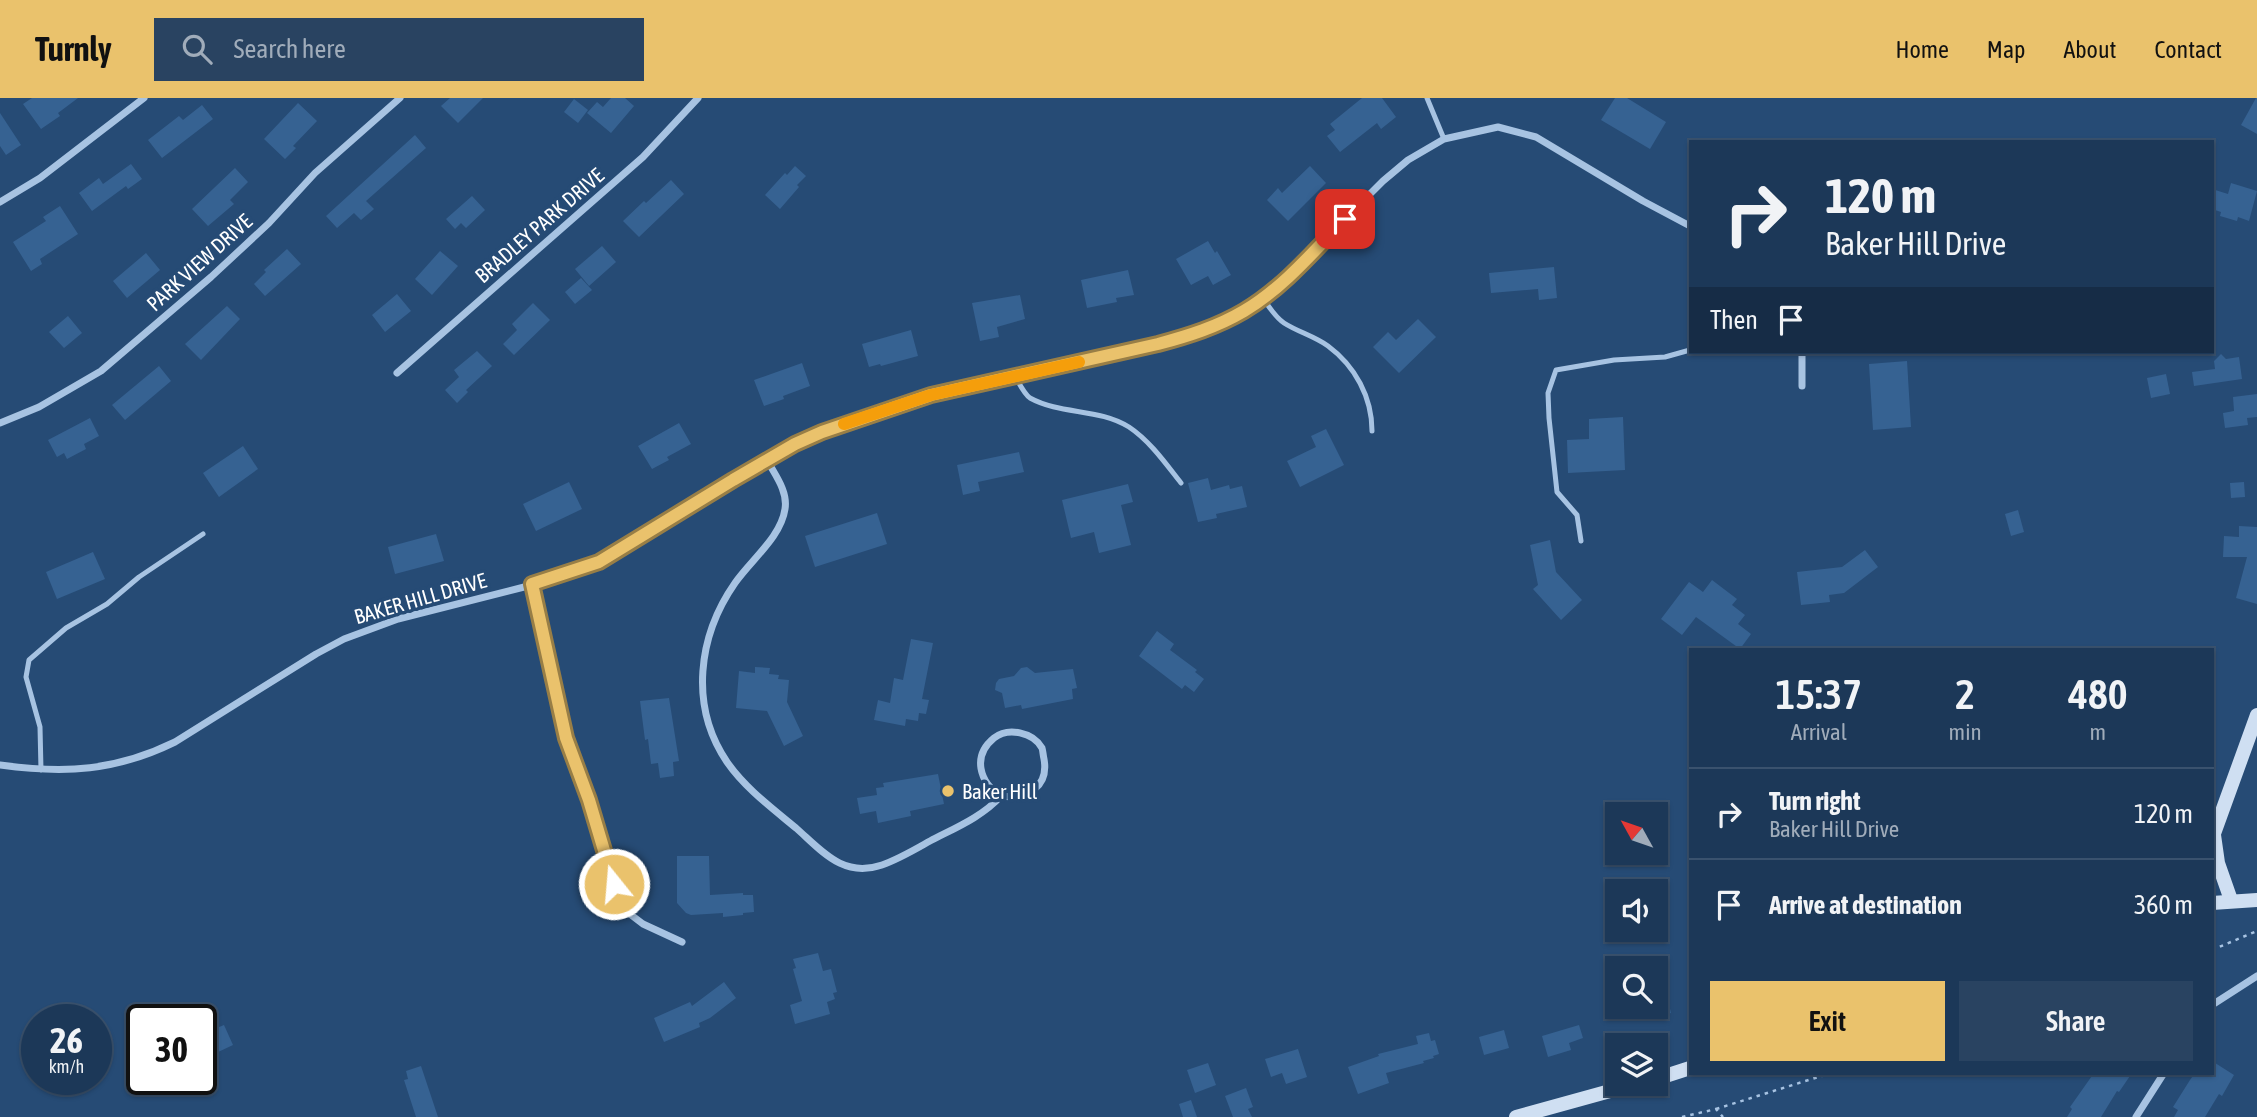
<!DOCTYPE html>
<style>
:root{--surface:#1c3858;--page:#294361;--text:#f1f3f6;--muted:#a0acba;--line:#3a526e;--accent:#eac26c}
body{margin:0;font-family:"Asap Condensed",sans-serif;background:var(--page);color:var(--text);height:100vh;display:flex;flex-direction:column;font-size:26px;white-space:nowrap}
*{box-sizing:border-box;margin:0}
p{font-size:23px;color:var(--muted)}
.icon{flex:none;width:38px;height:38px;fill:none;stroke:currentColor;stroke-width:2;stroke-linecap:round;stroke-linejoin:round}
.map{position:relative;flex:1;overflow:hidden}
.details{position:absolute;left:1689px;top:550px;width:525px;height:427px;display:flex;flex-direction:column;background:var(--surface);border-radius:0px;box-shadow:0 2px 5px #0004,0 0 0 2px var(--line)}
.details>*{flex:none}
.banner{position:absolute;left:1689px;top:42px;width:525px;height:214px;border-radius:0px;box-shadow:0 2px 5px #0004,0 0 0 2px var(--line);background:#1c3858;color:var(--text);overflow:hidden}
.needle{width:46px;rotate:310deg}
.buttons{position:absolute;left:1605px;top:704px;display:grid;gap:14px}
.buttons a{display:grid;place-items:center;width:63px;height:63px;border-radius:0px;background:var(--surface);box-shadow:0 2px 5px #0004,0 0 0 2px var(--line);font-size:35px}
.speed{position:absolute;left:21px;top:906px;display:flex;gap:14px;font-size:35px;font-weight:700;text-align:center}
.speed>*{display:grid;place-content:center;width:91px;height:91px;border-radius:50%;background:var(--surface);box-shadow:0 2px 5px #0004,0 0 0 2px var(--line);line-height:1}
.speed small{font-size:18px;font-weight:400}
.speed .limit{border:4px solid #111;border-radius:10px;background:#fff;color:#111}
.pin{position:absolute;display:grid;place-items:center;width:60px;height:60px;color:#fff;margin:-30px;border-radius:14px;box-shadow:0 4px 10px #0006}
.me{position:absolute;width:77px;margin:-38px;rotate:343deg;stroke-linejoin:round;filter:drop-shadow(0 0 5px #0008)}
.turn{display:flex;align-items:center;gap:24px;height:147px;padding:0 21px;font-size:32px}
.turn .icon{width:91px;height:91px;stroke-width:2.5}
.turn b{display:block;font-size:49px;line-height:60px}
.then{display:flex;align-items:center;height:66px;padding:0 21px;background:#0003;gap:14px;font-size:26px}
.eta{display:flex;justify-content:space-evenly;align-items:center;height:119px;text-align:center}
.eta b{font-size:42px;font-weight:600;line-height:49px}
.cta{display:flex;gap:14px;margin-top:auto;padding:14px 21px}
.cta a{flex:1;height:80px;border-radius:0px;background:var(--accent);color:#111;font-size:28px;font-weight:600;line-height:80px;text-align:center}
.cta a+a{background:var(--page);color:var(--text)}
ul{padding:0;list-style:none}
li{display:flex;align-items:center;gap:21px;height:91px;padding:0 21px;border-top:2px solid var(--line)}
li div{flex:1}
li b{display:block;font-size:26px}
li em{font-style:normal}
header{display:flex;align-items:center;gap:42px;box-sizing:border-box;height:98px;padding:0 35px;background:var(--accent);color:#111}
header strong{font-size:33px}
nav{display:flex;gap:38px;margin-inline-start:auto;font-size:24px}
.search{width:490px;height:63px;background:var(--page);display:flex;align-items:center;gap:18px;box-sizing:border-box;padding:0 24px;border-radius:0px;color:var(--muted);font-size:26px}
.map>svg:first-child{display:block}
.building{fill:#366292}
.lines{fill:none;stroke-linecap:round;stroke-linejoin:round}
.path{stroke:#a7c3e2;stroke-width:2.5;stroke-dasharray:3.5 5;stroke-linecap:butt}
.lane{stroke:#a7c3e2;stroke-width:5}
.street{stroke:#a7c3e2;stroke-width:7}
.secondary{stroke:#cfdff2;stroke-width:14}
.route-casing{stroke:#987e46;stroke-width:18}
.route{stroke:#eac26c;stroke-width:12}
.slow{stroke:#f59e0b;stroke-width:12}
.poi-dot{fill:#eac26c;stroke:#264b75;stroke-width:2.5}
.labels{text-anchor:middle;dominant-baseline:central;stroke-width:7;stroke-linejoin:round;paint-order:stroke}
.street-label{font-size:21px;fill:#fff;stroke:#264b75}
.poi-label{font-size:21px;fill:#fff;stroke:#264b75;text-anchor:start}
</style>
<header>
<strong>Turnly</strong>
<div class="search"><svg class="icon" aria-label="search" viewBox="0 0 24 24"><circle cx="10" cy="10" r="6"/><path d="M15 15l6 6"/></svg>Search here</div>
<nav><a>Home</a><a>Map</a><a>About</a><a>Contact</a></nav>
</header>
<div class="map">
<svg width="2257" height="1019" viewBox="0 0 2257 1019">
<rect width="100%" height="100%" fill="#264b75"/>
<g class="building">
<polygon points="32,0 78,0 58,15 60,18 41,31 23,6"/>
<polygon points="450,0 483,0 458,25 441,8"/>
<polygon points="611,0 625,0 634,8 611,35 587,15 597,4 603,9"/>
<polygon points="1362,0 1382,0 1396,19 1381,31 1377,25 1340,54 1327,38 1335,32 1330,26"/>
<polygon points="1615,0 1627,0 1666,24 1650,51 1601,22"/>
<polygon points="2256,0 2257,0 2257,36 2241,27"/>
<polygon points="574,1 588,12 578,25 564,14"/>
<polygon points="298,5 317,23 293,48 296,50 285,61 264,41"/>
<polygon points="202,7 213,21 162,60 148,42 179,18 183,22"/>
<polygon points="0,15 21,47 6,57 0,48"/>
<polygon points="415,37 426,50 366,103 374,111 361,122 354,115 337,130 326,118"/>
<polygon points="131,66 142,81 128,91 126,88 92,113 79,95 99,80 103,86"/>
<polygon points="795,68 806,78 797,87 799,89 780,111 765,97 785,75 787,77"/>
<polygon points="1310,68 1326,85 1288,123 1267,102 1278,90 1282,95"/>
<polygon points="235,70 248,84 230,102 234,106 208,128 192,111"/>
<polygon points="671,82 684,96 639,139 623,123 644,103 646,105"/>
<polygon points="2231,85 2257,93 2249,123 2238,119 2237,123 2220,118 2221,114 2212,111 2212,91 2228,96"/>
<polygon points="472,98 485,112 466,130 461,125 455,131 446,121"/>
<polygon points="60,108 78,136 40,161 42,166 31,173 13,144 46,123 43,119"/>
<polygon points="1208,143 1215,155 1217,153 1231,177 1213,187 1208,178 1191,187 1176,161"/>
<polygon points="602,148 616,164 589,188 575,171"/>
<polygon points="287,151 301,166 265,198 254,186 266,174 264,172"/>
<polygon points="440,153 458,168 432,197 415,181"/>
<polygon points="146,155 160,172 127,200 113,183"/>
<polygon points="1554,169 1557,200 1539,202 1538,191 1491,195 1489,175"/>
<polygon points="1128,172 1134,197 1116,200 1117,204 1087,210 1081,182"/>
<polygon points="581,180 592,192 575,206 565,194"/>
<polygon points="397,196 411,213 385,234 372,217"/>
<polygon points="1020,197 1025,221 997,229 999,239 980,243 972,205"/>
<polygon points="533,205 550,222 514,257 503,246 517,232 512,226"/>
<polygon points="227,208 240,221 201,262 185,246"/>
<polygon points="68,218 82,235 64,250 49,234"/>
<polygon points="1418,221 1436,239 1399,275 1373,249 1388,234 1396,242"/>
<polygon points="911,232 918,258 881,268 880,266 869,269 862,246"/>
<polygon points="477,253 492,268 466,292 468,294 457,305 445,292 459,279 454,272"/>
<polygon points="2221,256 2226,261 2239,259 2242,281 2194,288 2192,274 2215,271 2214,263"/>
<polygon points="1907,263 1911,329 1873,332 1869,266"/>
<polygon points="802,265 810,288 783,298 784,301 764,308 754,282"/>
<polygon points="159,268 171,283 125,322 112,307"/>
<polygon points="2166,276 2170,296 2151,300 2147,280"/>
<polygon points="2257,296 2257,319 2247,320 2248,327 2225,330 2223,315 2234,313 2233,299"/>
<polygon points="1623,319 1625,372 1568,375 1567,342 1589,341 1589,321"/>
<polygon points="90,320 99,338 84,346 86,351 67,361 64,355 57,359 48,342"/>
<polygon points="679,325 691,346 667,359 669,362 652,371 638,348"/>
<polygon points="1326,331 1344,367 1300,389 1287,363 1316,349 1311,338"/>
<polygon points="243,348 258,371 219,399 203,375"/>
<polygon points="1019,354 1024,374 978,384 980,393 963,397 957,367"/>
<polygon points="1208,380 1211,392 1229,387 1230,391 1242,388 1247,409 1216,416 1217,420 1198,424 1188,385"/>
<polygon points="569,384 582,411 536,433 523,406"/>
<polygon points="2244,384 2245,399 2231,400 2230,385"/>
<polygon points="1128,386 1133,404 1121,407 1131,447 1099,455 1094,434 1071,440 1062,402"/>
<polygon points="2018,412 2024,434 2011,438 2005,416"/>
<polygon points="877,415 887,446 815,469 805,438"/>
<polygon points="2239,428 2257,429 2257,506 2236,500 2247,459 2223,459 2224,438 2239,439"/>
<polygon points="436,436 444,463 395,476 388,449"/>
<polygon points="1550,442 1556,474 1582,502 1561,522 1533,491 1538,487 1530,447"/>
<polygon points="1865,452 1878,469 1844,495 1829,497 1830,504 1801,507 1797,474 1842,469"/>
<polygon points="93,454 105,481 57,501 46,474"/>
<polygon points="1712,482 1737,501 1732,507 1745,517 1738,526 1751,536 1740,551 1696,519 1682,537 1661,521 1689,484 1703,494"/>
<polygon points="1157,533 1174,546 1170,552 1197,572 1195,574 1204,581 1194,594 1185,587 1182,591 1139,558"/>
<polygon points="911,541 933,545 922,601 929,602 926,616 919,615 918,623 906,621 905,628 874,622 878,602 890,605 894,580 903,582"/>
<polygon points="755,569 770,570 769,576 779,577 778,581 789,582 787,604 803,638 784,648 767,613 736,610 739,573 755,575"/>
<polygon points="1027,569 1035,575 1073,571 1077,590 1072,591 1073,601 1022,611 1021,607 1005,610 1002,595 995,592 996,585 999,581 1014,578 1021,570"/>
<polygon points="669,600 679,663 673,664 674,678 660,680 658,665 651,666 648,641 645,642 640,603"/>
<polygon points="938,676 944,706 910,713 911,718 878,725 876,713 860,716 857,700 877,697 876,690 884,689 883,685"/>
<polygon points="677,758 709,758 710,797 743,795 743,797 753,797 754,814 743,815 743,817 723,819 723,815 691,817 686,815 677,805"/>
<polygon points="818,855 823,873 831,871 837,894 833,895 835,901 827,904 830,916 795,926 790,907 802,903 793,871 796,870 793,861"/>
<polygon points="724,884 736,900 710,920 699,925 700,929 664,944 654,920 690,904 692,908"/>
<polygon points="1667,898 1671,915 1659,918 1656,901"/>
<polygon points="224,927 233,947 216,955 207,934"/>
<polygon points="1579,927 1583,940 1569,945 1571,952 1548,959 1542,938"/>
<polygon points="1504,932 1509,950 1484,957 1479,939"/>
<polygon points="1429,935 1431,943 1435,942 1439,956 1433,958 1434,960 1423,963 1424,965 1386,975 1389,985 1358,996 1348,969 1379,958 1378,956 1418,946 1416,938"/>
<polygon points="1298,951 1307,979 1286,986 1282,975 1271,979 1265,961"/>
<polygon points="2212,963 2234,977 2222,998 2219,996 2205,1019 2174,1019 2178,1012 2173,1009 2190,982 2195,975 2212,975"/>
<polygon points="1208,965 1216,987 1195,995 1187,972"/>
<polygon points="421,968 438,1019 416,1019 404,982 408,981 406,973"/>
<polygon points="2094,975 2132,975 2119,994 2117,993 2101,1019 2067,1019 2072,1011 2070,1009"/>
<polygon points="1246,990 1253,1009 1248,1011 1252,1019 1233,1019 1225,998"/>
<polygon points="1191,1002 1197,1019 1183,1019 1179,1006"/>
</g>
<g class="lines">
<g class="path">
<polyline points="2212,852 2257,833"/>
<polyline points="1716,1011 1831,975"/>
<polyline points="1682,1019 1716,1011 1723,1019"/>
</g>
<g class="lane">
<polyline points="1427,0 1444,41"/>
<path d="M1263,200C1269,209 1275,219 1284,225C1298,234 1314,238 1328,248C1355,268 1372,299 1372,333"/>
<path d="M1015,278C1019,285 1024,296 1030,300C1061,317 1099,310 1129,329C1150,343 1166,366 1181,385"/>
<polyline points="1581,443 1577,417 1557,394 1549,320 1548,295 1556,272 1614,262 1665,259 1690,252"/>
<polyline points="41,672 40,629 26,579 29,562 66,530 107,506 139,479 203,436"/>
</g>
<g class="street">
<polyline points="0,104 40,80 144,0"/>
<polyline points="1802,254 1802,288"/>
<polyline points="397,275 643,59 698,0"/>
<polyline points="0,325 39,309 101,273 211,179 269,125 315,75 400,0"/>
<path d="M767,362C775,377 788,393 785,411C781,439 751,462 735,485C698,538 689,608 727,664C745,690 772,710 796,730C823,754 843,780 882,767C899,761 914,752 930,743C955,730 982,719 1001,698C1027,702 1049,689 1044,661C1043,657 1043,653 1042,650C1033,634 1008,629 994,640C972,658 979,684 1001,698"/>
<polyline points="532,487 567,640 589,702 622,810 643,826 682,844"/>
<path d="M0,667C65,676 116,673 175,644L316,556L344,541L398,521L532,487L599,464L733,381L795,346L822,334L931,297L1158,246L1191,237L1226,223L1247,211L1288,178L1383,83L1408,62L1444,41L1498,29L1536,39L1643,103L1690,128"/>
<polyline points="2212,907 2257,878"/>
<polyline points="2136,1019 2164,975"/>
</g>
<g class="secondary">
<polyline points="2214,737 2218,765 2231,802"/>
<polyline points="2212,741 2257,617"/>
<polyline points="2212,805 2257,802"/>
<polyline points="1656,981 1690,970"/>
<polyline points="1516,1019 1639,985"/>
</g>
</g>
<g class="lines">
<defs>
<path id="route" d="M614,786L589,702L566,640L532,486L599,464L733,382L795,346L822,334L931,297L1158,246C1188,238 1217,229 1244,213C1283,190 1314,153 1345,121"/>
</defs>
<use href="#route" class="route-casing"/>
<use href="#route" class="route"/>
<polyline class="slow" points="844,326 931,297 1079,264"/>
</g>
<circle class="poi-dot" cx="948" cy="693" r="7"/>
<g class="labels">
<g class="street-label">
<text transform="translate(539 127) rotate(-41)">BRADLEY PARK DRIVE</text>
<text transform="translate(199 164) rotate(-42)">PARK VIEW DRIVE</text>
<text transform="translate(420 500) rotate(-16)">BAKER HILL DRIVE</text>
</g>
<g class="poi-label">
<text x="962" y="693">Baker Hill</text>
</g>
</g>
</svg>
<div class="buttons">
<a><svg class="needle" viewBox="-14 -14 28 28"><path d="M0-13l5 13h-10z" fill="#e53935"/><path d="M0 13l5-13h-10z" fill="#a0acba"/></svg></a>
<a><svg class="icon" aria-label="sound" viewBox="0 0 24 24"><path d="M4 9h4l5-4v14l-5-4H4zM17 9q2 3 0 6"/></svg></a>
<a><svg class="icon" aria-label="search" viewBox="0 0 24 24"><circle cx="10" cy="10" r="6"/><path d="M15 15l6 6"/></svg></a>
<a><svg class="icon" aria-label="layers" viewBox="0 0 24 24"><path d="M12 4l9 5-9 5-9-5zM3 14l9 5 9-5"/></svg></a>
</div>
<div class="speed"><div>26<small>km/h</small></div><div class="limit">30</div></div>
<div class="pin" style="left:1345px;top:121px;background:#d93025"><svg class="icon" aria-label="arrive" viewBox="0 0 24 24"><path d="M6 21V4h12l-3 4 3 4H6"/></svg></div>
<svg class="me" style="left:614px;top:786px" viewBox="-20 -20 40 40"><circle r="17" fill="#eac26c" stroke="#fff" stroke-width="3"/><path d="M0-11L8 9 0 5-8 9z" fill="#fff"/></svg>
<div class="banner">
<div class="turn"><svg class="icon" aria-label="right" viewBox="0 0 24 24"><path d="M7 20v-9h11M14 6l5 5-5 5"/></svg><div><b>120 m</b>Baker Hill Drive</div></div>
<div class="then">Then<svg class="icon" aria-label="arrive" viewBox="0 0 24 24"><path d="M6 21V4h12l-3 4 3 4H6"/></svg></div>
</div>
<section class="details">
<div class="eta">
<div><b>15:37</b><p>Arrival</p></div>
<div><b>2</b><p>min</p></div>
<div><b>480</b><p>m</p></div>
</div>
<ul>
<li><svg class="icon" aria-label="right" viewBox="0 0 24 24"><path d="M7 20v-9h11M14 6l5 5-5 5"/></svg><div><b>Turn right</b><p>Baker Hill Drive</p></div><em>120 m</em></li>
<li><svg class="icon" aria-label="arrive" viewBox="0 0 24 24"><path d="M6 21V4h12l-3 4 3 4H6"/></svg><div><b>Arrive at destination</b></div><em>360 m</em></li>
</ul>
<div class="cta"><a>Exit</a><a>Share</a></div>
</section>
</div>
